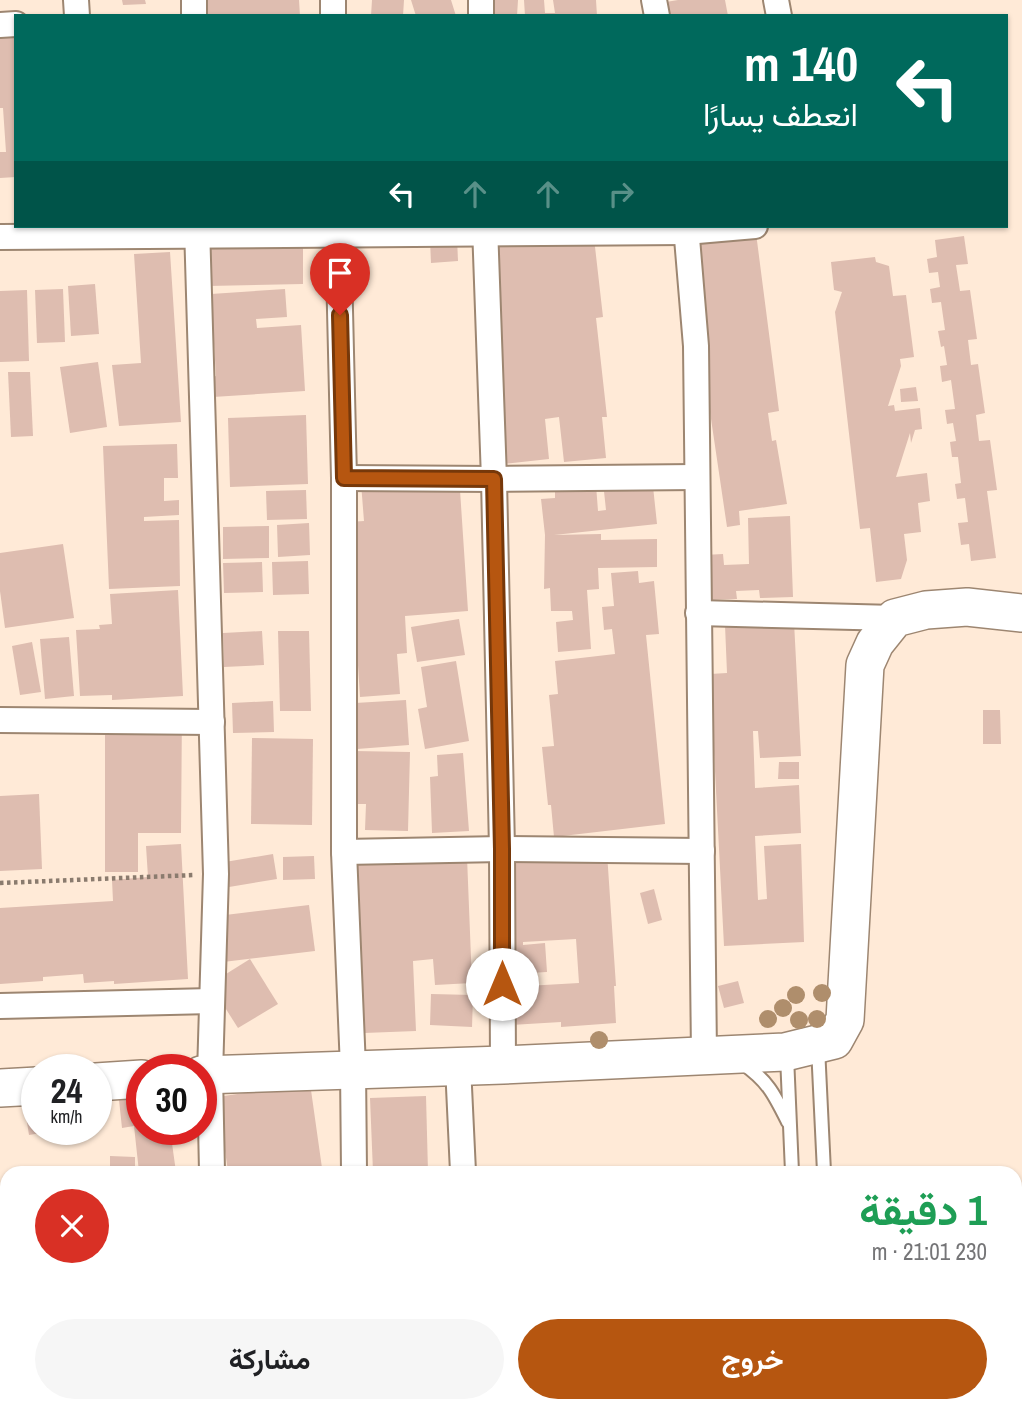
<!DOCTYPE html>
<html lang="ar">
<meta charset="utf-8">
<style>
:root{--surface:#fff;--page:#f6f6f6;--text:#202124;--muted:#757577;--accent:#b65610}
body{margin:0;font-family:"Archivo Narrow",Vazirmatn,sans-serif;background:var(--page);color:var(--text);direction:rtl;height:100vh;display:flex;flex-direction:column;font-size:26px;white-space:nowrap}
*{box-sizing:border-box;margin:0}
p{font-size:23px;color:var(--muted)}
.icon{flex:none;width:38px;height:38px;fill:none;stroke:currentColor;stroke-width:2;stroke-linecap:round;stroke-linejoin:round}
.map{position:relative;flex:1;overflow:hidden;direction:ltr}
.drawer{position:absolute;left:0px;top:1166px;width:1022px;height:247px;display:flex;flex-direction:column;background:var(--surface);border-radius:21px 21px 0 0;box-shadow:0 2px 5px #0004;direction:rtl}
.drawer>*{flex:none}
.guide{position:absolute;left:14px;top:14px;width:994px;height:214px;border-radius:0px;box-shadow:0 2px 5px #0004;direction:rtl;background:#00695c;color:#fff;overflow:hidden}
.speed{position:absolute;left:21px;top:1054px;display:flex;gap:14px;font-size:35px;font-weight:700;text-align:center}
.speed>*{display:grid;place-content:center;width:91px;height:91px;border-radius:50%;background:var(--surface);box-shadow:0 2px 5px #0004;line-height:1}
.speed small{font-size:18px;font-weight:400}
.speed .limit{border:10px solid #d22;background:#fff;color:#111}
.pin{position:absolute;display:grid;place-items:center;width:60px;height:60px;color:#fff;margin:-72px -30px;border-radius:50% 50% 50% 0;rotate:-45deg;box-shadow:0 0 7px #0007}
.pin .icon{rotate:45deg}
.me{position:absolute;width:77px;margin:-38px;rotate:0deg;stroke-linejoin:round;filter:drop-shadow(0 0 5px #0008)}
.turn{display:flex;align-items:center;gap:24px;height:147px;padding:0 35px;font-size:32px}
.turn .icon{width:91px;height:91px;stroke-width:2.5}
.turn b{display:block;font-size:49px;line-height:60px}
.lanes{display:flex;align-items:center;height:66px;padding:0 35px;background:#0003;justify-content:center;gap:35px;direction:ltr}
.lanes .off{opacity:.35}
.round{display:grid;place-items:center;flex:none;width:74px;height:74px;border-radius:37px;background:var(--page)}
.summary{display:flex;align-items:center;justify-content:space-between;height:119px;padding:0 35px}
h1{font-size:42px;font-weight:700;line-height:52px;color:#1e9e55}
.button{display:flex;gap:14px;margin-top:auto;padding:14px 35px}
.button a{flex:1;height:80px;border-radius:42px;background:var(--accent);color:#fff;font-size:28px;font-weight:700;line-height:80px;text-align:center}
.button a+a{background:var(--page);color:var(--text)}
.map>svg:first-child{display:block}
.building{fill:#debdb0}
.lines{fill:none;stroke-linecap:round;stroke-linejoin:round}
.service-casing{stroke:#9d8671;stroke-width:16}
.minor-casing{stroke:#9d8671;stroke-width:28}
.secondary-casing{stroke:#9d8671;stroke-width:40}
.path{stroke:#8a7b6e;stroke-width:4.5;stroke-dasharray:3.5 3.5;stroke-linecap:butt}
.service{stroke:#fff;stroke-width:12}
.minor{stroke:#fff;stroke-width:24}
.secondary{stroke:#fff;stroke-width:37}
.tree{fill:#af8e6c}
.route-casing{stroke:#76380a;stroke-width:18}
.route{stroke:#b65610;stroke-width:12}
</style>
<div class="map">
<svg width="1022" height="1412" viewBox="0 0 1022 1412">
<rect width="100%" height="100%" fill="#ffead7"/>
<g class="building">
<polygon points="122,0 145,0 146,4 123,5"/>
<polygon points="206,0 299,0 300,16 207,16"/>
<polygon points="372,0 404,0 403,16 371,16"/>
<polygon points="411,0 451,0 456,16 416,16"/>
<polygon points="487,0 518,0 517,16 486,16"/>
<polygon points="524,0 544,0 545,13 555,13 553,0 596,0 597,16 525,16"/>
<polygon points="678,0 725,0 728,16 669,16 666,2"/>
<polygon points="16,35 16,177 0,178 0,152 6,152 3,108 0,108 0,36"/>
<polygon points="756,233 779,411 768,413 772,441 776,440 787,504 739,511 740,525 727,527 685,243"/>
<polygon points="303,236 303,284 208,286 207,249 267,248 267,237"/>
<polygon points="964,236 968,264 956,265 960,291 970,290 977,339 968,340 971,365 978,364 985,413 976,415 979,441 990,440 997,490 987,491 996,558 971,561 969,544 961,545 958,523 968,522 965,498 957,499 955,484 961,483 958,457 952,457 950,442 956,441 953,423 947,424 945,410 955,409 951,380 942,382 940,366 947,365 944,346 941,347 938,331 945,330 941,302 932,303 930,289 940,287 938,272 929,273 927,259 937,257 935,240"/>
<polygon points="457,238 458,261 431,263 430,240"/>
<polygon points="594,238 603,317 596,318 607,417 602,417 606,458 564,462 559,417 545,419 549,459 503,464 480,249"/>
<polygon points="170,252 181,422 119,426 112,365 141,363 134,254"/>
<polygon points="875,257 876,262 889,266 893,296 906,295 914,357 900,359 901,366 888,406 894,405 895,411 920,408 922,429 915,430 911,443 910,433 896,477 927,473 930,501 918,503 921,532 904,534 907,560 901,579 876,582 870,528 860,529 835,312 842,292 834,290 831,262"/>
<polygon points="95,284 99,334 71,336 68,286"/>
<polygon points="63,289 65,342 37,343 35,290"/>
<polygon points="285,289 287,317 256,319 257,328 301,325 305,391 213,397 212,377 216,376 211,294"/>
<polygon points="27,290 29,361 0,362 0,291"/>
<polygon points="98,362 107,427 70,433 60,367"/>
<polygon points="8,372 30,372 33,436 11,437"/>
<polygon points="916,387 918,401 901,402 900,389"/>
<polygon points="306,415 308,484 230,487 228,418"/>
<polygon points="177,444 178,478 164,478 164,501 179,500 179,515 144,517 144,521 179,520 180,586 109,589 103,446"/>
<polygon points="459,475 468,611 405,616 407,653 397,654 400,694 360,697 349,522 364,521 361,483"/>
<polygon points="652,477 657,524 554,535 601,534 601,540 657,539 657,567 598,568 599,589 587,590 591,649 558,652 556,622 573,620 572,611 551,611 550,588 544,589 545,535 541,499 555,498 555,489 596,485 598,511 606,510 603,482"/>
<polygon points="306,490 307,519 267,520 266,491"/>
<polygon points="790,516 793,597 760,598 759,590 736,591 737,599 705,600 704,555 723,554 724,565 749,564 748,518"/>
<polygon points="309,523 310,555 278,557 277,525"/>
<polygon points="269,526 269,558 223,559 223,527"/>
<polygon points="63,544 74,618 5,628 0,591 0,553"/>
<polygon points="308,561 309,594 273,595 272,562"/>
<polygon points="262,562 263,592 224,593 223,563"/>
<polygon points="638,571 639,583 654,581 659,634 646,635 665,824 554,837 551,805 548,805 542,747 554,746 549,695 558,694 555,661 615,654 612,629 604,630 602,607 614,606 611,573"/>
<polygon points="178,590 183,696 112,700 112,695 80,696 76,630 100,629 99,625 112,624 110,594"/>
<polygon points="459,619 465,655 417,662 411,627"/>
<polygon points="794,622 801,756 760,758 758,731 753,731 755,788 799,785 801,833 755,836 758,900 767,899 764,846 801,844 804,942 724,946 710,674 727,673 725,625"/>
<polygon points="262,631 264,665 224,667 223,633"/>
<polygon points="278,631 309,631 311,711 280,711"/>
<polygon points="69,637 74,696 45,699 40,639"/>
<polygon points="32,642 41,692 20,695 12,646"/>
<polygon points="456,661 469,741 425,749 418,709 427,707 421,667"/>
<polygon points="406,700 409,745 357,749 355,703"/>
<polygon points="273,701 274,732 233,733 232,703"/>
<polygon points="182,710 181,833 138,833 138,872 105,872 105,716"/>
<polygon points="983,710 1000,710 1001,744 983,744"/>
<polygon points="252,738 313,739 312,825 251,824"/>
<polygon points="354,751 410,752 408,831 365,830 366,804 353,804"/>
<polygon points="463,753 469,831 432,833 430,777 438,776 437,755"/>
<polygon points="779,762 799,762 799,779 778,779"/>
<polygon points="39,794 42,869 0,871 0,796"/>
<polygon points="181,844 188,979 114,984 114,981 84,983 83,974 43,977 43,981 0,984 0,908 113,901 112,880 148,877 146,846"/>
<polygon points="356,849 467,857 472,983 435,985 433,959 413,961 416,1031 364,1033"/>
<polygon points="607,853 616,986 614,986 616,1023 561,1027 561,1022 511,1025 509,987 579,983 576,939 523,942 523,945 545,943 547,972 529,973 529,968 504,969 508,856"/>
<polygon points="273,854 277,879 229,887 225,862"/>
<polygon points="314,856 315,879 283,880 283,857"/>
<polygon points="654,889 662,920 648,924 640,893"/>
<polygon points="309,905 315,951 223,962 217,916"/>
<polygon points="250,959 278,1004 238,1028 210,984"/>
<polygon points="738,981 744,1003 724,1008 718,986"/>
<polygon points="431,994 473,995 472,1027 430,1025"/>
<polygon points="310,1083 322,1168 314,1169 314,1172 228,1171 217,1097"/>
<polygon points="426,1096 428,1172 373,1172 370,1098"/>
<polygon points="142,1097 142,1129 170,1129 176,1172 139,1172 134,1126 122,1128 119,1100"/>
<polygon points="37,1102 37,1129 59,1130 29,1135 24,1104"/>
<polygon points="110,1156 135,1157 135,1172 110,1172"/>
<polygon points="42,1405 181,1405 181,1407 137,1412 45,1412"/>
</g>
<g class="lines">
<defs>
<g id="service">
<polyline points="818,1047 824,1172"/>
<polyline points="787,1056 792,1172"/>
<path d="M742,1063C768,1081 774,1094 788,1122"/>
<polyline points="803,1405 803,1412"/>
<polyline points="836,1405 836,1412"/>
</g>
<g id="minor">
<polyline points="76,0 77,16"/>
<polyline points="194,0 194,16"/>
<polyline points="333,0 333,16"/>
<polyline points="481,0 481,16"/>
<polyline points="654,0 657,16"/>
<polyline points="776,0 779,16"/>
<polyline points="0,25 16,24"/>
<polyline points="197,226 216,874 210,1074 212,1172"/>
<polyline points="338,226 344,478 344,852 353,1068 354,1172"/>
<polyline points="485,226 494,479 502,849 503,1065"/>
<polyline points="686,226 696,346 704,1055"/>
<polyline points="0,237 686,232 755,226"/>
<polyline points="344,478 494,479 696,477"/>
<polyline points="698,613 895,618"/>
<polyline points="0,720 212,722"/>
<polyline points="344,852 502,849 702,851"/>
<polyline points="0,1006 212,1001"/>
<polyline points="458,1066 463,1172"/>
<polyline points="218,1405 218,1412"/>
<polyline points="356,1405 356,1412"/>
<polyline points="473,1405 474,1412"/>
</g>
<g id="secondary">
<polyline points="201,1075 503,1065 785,1052 834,1040 845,1020 865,665 875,643 895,618 926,610 967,607 1022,613"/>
<polyline points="96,1082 142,1079"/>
<polyline points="0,1088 37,1086"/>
</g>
</defs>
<use href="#service" class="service-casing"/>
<use href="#minor" class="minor-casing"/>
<use href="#secondary" class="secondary-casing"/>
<polyline class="path" points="0,883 195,875"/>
<use href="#service" class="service"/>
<use href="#minor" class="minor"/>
<use href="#secondary" class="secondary"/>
</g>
<g class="tree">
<circle cx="822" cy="993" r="9"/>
<circle cx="796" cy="995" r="9"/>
<circle cx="783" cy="1008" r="9"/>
<circle cx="768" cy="1019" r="9"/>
<circle cx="817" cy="1019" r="9"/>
<circle cx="799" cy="1020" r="9"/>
<circle cx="599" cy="1040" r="9"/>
</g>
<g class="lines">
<defs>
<polyline id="route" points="340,315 344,478 494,479 502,849 502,984"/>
</defs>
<use href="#route" class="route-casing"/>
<use href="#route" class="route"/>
</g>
</svg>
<div class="speed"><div>24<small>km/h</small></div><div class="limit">30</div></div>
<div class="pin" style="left:340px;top:315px;background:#d93025"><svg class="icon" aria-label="arrive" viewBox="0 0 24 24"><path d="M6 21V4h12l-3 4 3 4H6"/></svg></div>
<svg class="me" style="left:502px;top:984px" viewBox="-20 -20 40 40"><circle r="19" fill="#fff"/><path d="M0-13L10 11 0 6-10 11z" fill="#b65610"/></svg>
<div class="guide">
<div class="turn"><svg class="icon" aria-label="left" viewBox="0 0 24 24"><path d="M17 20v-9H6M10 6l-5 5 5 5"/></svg><div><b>140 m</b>انعطف يسارًا</div></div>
<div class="lanes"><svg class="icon" aria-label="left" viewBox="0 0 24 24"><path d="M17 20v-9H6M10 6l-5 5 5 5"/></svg><svg class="icon off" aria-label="ahead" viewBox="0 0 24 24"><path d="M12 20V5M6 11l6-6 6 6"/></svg><svg class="icon off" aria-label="ahead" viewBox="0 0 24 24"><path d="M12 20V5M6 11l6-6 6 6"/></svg><svg class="icon off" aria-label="right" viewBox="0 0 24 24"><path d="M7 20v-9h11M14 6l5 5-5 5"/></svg></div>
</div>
<section class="drawer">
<div class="summary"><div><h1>1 دقيقة</h1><p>230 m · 21:01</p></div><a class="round" style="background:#d93025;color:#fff"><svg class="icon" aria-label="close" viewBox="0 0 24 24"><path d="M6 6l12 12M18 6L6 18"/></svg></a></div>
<div class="button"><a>خروج</a><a>مشاركة</a></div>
</section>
</div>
